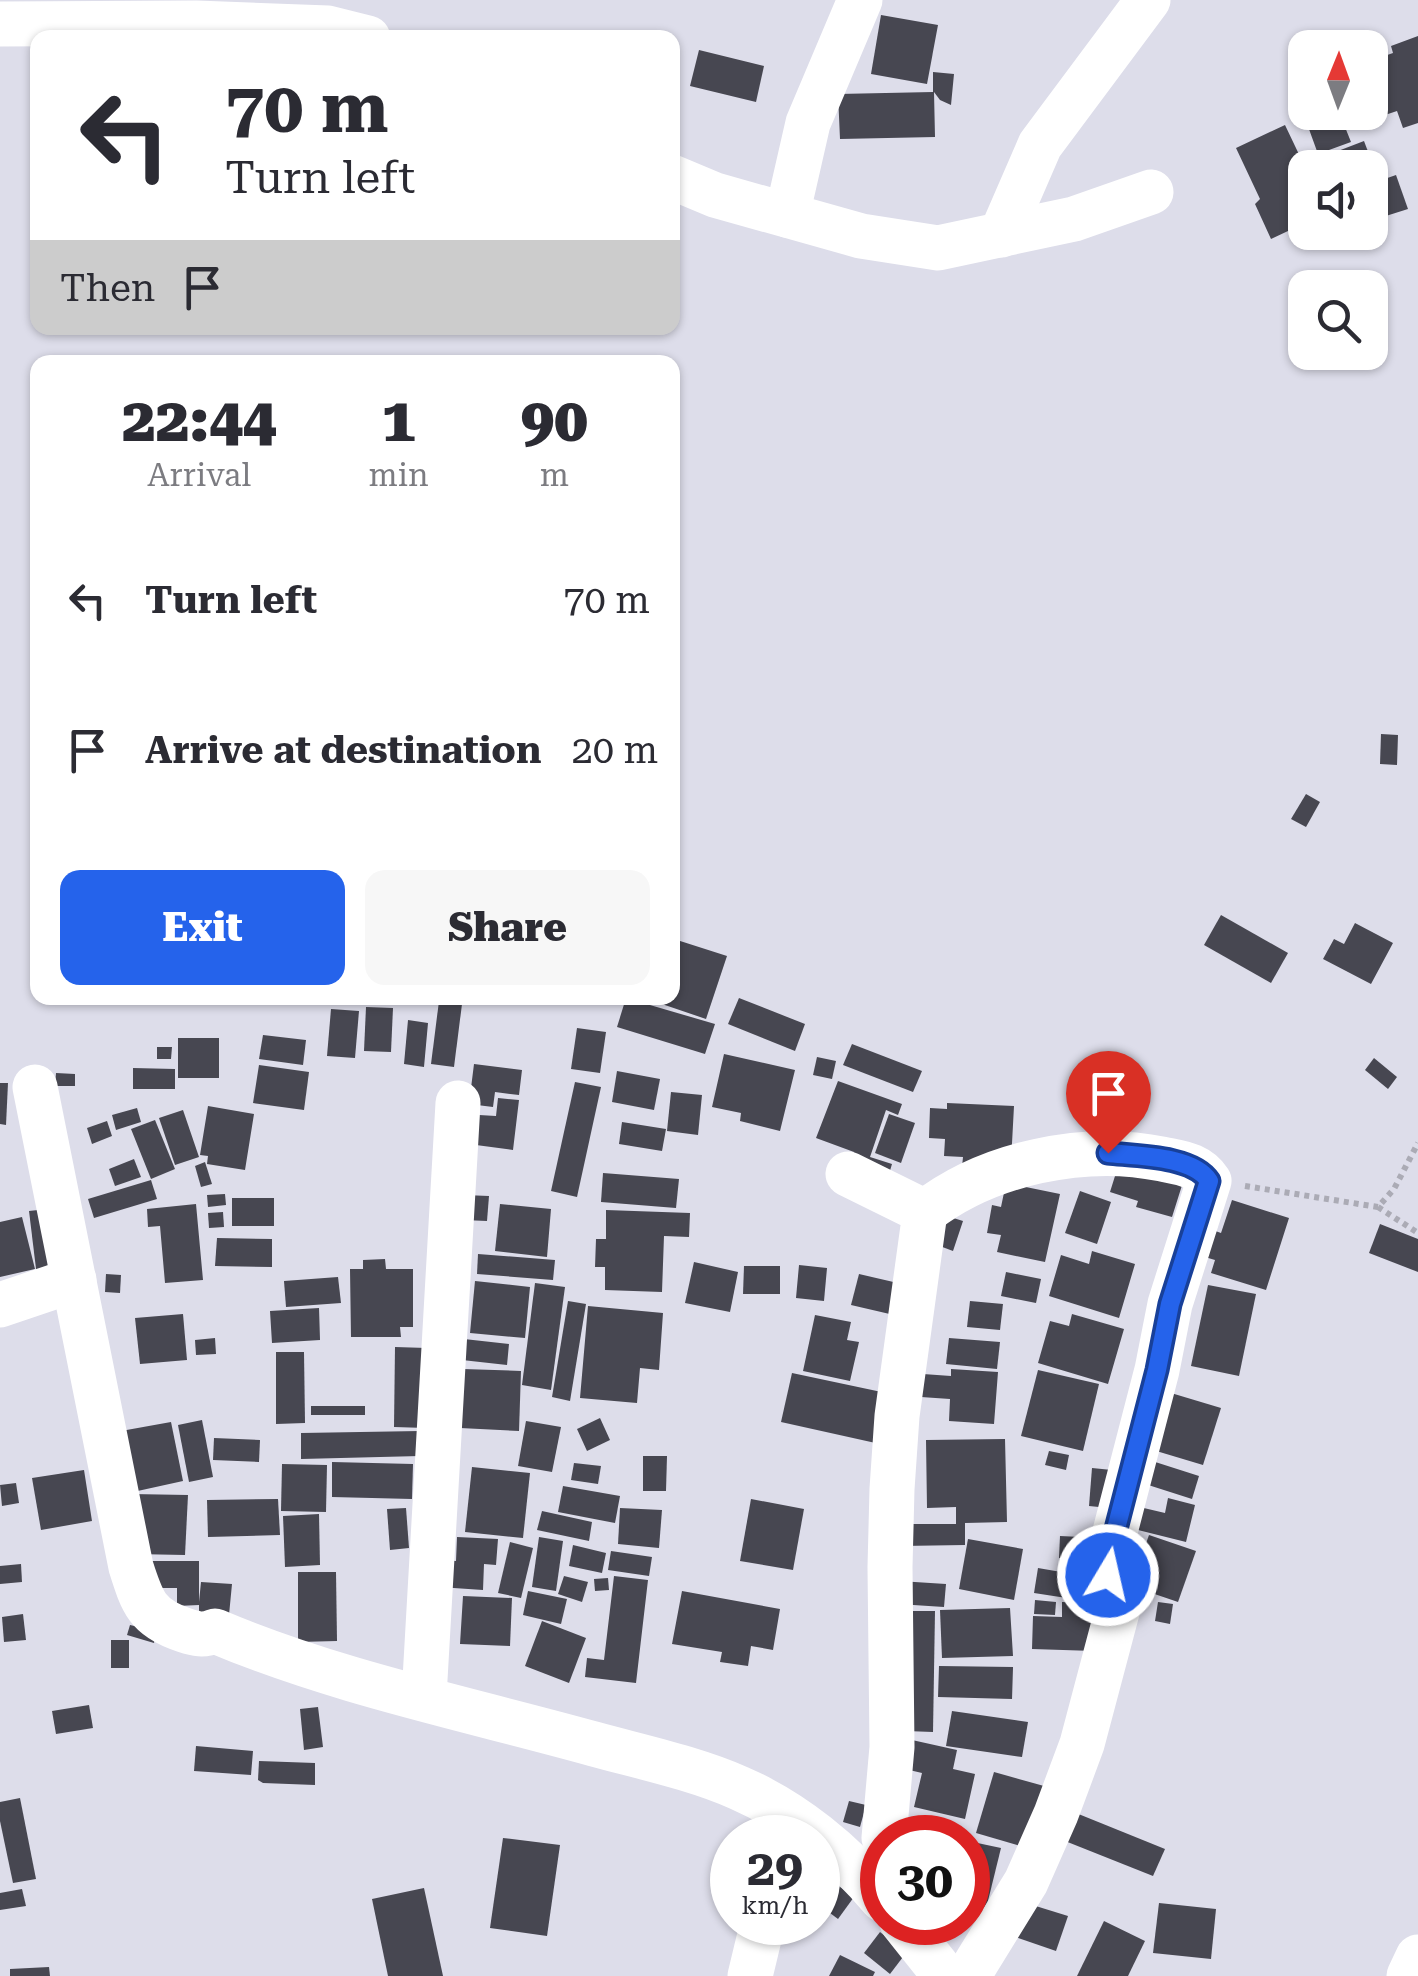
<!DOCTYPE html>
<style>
:root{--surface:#fff;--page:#f7f7f7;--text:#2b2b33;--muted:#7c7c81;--accent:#2563eb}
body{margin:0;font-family:"Roboto Serif",serif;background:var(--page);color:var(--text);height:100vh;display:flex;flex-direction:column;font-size:38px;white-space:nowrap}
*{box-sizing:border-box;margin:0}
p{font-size:32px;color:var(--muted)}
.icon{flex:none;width:55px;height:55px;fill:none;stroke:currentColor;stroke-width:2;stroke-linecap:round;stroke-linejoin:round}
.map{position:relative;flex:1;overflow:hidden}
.panel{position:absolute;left:30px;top:355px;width:650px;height:650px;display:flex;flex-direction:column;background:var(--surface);border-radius:20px;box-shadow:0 2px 8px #0004}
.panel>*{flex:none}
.banner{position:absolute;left:30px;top:30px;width:650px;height:305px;border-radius:20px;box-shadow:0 2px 8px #0004;background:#fff;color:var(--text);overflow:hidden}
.needle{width:65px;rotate:1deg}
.controls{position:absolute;left:1288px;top:30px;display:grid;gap:20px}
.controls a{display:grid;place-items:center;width:100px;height:100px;border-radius:20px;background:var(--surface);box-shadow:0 2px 8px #0004;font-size:50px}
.speed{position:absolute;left:710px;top:1815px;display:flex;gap:20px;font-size:50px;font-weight:700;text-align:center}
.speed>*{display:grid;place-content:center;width:130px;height:130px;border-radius:50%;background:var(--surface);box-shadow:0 2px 8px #0004;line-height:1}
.speed small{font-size:25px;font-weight:400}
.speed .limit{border:15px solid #d22;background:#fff;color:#111}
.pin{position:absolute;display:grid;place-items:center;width:85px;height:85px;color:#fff;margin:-102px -42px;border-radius:50% 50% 50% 0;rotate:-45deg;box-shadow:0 0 10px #0007}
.pin .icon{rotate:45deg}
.me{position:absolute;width:110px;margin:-55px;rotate:9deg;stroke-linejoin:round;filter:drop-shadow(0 0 8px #0008)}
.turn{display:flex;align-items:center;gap:35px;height:210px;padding:0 30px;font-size:45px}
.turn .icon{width:130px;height:130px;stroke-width:2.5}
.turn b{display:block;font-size:70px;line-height:85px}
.then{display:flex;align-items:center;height:95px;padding:0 30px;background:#0003;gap:20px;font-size:38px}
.eta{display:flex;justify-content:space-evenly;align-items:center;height:170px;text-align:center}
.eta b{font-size:60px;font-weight:800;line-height:70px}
.primary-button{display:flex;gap:20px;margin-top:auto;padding:20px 30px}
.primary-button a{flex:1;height:115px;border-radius:20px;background:var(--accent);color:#fff;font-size:40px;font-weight:800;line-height:115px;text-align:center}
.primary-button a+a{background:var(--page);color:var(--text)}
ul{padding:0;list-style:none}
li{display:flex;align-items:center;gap:30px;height:150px;padding:0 30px}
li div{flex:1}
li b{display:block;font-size:38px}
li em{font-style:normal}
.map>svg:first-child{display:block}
.building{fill:#474751}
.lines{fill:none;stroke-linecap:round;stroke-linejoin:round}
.path{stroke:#ababb5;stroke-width:6;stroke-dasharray:5 5;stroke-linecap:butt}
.minor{stroke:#fff;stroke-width:45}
.route-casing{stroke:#184099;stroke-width:25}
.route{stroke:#2563eb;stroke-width:18}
</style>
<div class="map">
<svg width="1418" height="1976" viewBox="0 0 1418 1976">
<rect width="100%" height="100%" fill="#ddddea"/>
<g class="building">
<polygon points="881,15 938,25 927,84 871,74"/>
<polygon points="1418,36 1418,123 1403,128 1397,111 1385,115 1370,73 1370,61 1393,53 1391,46"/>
<polygon points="699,50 764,66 756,102 690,86"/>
<polygon points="933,72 954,74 951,105 940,100 934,92 935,137 840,139 838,94 933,92"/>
<polygon points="1305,81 1305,112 1339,112 1351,142 1318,154 1293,85"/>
<polygon points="1285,125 1305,167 1305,223 1271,239 1255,204 1260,199 1236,148"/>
<polygon points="1364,141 1375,170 1329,168 1325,156"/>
<polygon points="1396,175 1408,209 1370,221 1370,184"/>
<polygon points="1381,734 1398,735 1397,765 1380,764"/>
<polygon points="1306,794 1320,802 1306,827 1291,819"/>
<polygon points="1221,915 1288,953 1271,983 1204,945"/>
<polygon points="1355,923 1393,943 1371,984 1323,959 1334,939 1344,944"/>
<polygon points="677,940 727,956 706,1019 656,1002 658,998 672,998 672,954"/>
<polygon points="626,998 715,1024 705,1054 617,1027"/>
<polygon points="739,998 805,1024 795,1051 728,1024"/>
<polygon points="439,1001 462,1004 454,1067 431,1064"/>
<polygon points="366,1007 393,1008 391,1052 364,1051"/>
<polygon points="331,1009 359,1011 355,1058 327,1056"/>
<polygon points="408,1020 428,1023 424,1067 404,1064"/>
<polygon points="577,1028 606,1032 600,1073 571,1069"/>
<polygon points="263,1035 306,1040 303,1065 259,1059"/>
<rect x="178" y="1038" width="41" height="40"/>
<polygon points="852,1044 922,1071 913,1092 843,1065"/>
<polygon points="157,1047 172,1047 171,1059 157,1059"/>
<polygon points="724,1054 795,1070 780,1131 740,1121 741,1113 712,1107"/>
<polygon points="817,1057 836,1061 832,1079 813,1075"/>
<polygon points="1374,1058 1397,1077 1388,1089 1365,1070"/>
<polygon points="474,1064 522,1070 519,1095 495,1092 493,1107 469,1104"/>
<polygon points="259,1065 309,1072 304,1110 253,1103"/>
<polygon points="133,1068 175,1069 175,1089 133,1089"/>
<polygon points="617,1071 660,1079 654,1110 612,1102"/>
<polygon points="56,1073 75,1074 75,1086 55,1086"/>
<polygon points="838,1081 902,1104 898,1115 886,1110 870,1157 892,1164 889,1174 851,1161 854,1152 816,1138"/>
<polygon points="575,1082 601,1087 577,1197 551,1191"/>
<polygon points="0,1083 8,1083 6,1125 0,1124"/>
<polygon points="671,1092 702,1095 698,1135 667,1131"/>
<polygon points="498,1098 519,1100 513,1150 476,1145 479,1115 496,1116"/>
<polygon points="947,1103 1014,1106 1011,1162 962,1167 963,1157 944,1156 945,1139 929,1138 930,1108 947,1109"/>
<polygon points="208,1106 254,1114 245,1170 207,1164 208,1156 200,1155"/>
<polygon points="137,1108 141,1122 116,1130 112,1115"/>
<polygon points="183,1110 199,1157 175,1165 159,1118"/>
<polygon points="889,1114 915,1123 901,1163 875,1153"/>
<polygon points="155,1120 175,1169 151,1179 131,1129"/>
<polygon points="107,1121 112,1136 92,1144 87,1128"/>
<polygon points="622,1122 666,1129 662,1151 619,1144"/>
<polygon points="134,1159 141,1177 115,1186 109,1169"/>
<polygon points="1120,1160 1184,1179 1172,1217 1136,1207 1138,1201 1110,1192"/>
<polygon points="205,1162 212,1184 201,1187 195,1166"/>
<polygon points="603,1173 679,1179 676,1208 601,1202"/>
<polygon points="151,1180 157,1199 94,1218 88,1199"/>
<polygon points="1006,1183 1060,1194 1045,1262 997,1252 1001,1235 987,1233 992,1205 1001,1207"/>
<polygon points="1080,1191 1111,1202 1097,1244 1065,1233"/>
<polygon points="225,1194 226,1205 208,1207 207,1195"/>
<polygon points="464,1195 489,1196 487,1221 463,1220"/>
<rect x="232" y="1198" width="42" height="28"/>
<polygon points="1232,1200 1289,1218 1266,1290 1211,1273 1215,1260 1198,1255 1207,1228 1221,1233"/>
<polygon points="196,1204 203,1280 165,1283 160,1226 148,1227 147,1209"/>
<polygon points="500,1204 551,1209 547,1257 495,1251"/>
<polygon points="56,1208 65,1274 37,1277 29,1211"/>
<polygon points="606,1210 690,1213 689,1237 664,1236 662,1292 605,1290 605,1267 595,1267 596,1239 606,1239"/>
<polygon points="223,1212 224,1227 209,1228 208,1213"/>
<polygon points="947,1216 963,1221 953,1251 937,1245"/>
<polygon points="22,1217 35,1269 0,1277 0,1222"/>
<polygon points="1380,1224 1418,1239 1418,1272 1369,1253"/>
<polygon points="217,1238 272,1239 272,1267 215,1266"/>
<polygon points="1092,1251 1135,1264 1119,1318 1049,1296 1061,1255 1089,1264"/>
<polygon points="478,1254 555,1260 553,1280 477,1274"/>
<polygon points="385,1259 386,1269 413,1269 413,1327 400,1327 401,1337 351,1337 350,1269 363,1269 363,1260"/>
<polygon points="694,1262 738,1272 730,1312 685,1303"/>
<polygon points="799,1265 827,1268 824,1301 796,1298"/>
<polygon points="744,1266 780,1266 780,1294 743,1294"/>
<polygon points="1006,1272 1041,1279 1036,1303 1001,1296"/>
<polygon points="106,1274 121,1275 120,1293 105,1292"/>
<polygon points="859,1274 902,1284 894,1315 851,1305"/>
<polygon points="338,1277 341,1303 286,1307 284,1281"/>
<polygon points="475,1281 530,1287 525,1338 470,1333"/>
<polygon points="535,1283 565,1287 551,1390 522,1385"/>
<polygon points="1208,1285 1256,1294 1239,1376 1191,1366"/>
<polygon points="568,1301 586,1304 570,1401 552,1397"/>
<polygon points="970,1301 1003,1304 1000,1330 967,1327"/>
<polygon points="588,1306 663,1313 659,1370 640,1368 637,1403 580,1398"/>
<polygon points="319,1308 320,1340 272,1343 270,1311"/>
<polygon points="183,1314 187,1360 140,1364 135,1318"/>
<polygon points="1072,1314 1124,1329 1108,1384 1038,1363 1050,1321 1069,1326"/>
<polygon points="815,1315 851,1322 847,1340 859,1342 850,1381 803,1371"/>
<polygon points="215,1338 216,1354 196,1355 195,1340"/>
<polygon points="455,1338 509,1344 507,1365 453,1359"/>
<polygon points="949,1338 1000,1342 997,1369 946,1364"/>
<polygon points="395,1347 427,1348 426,1428 394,1427"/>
<polygon points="276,1352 304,1352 305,1423 276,1424"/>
<polygon points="463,1369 521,1371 519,1431 460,1428"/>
<polygon points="951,1369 998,1372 994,1424 949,1421 950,1399 921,1397 923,1374 951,1376"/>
<polygon points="1038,1370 1099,1384 1083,1451 1021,1436"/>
<polygon points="792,1373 891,1394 880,1444 781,1422"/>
<polygon points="1171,1393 1221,1408 1203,1465 1153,1450"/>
<rect x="311" y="1406" width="54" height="9"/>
<polygon points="600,1418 610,1440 587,1451 577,1429"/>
<polygon points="202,1420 213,1477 189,1482 178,1425"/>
<polygon points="526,1421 561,1427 552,1472 518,1466"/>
<polygon points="171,1422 183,1481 133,1492 121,1431"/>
<polygon points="420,1431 420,1456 301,1459 301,1433"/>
<polygon points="214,1438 260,1440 259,1462 213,1460"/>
<polygon points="1005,1439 1007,1522 965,1523 965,1545 901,1546 900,1524 956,1524 956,1507 927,1508 926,1440"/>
<polygon points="1049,1451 1069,1455 1066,1470 1045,1465"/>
<polygon points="643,1456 667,1456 666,1491 643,1491"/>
<polygon points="1149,1460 1199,1476 1192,1499 1142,1483"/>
<polygon points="332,1462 413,1464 412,1499 332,1497"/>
<polygon points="574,1463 601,1466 598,1484 571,1480"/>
<polygon points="282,1464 327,1465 326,1512 281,1511"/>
<polygon points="472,1467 530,1473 523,1538 465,1532"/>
<polygon points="1092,1468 1112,1470 1109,1508 1089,1506"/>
<polygon points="84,1470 92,1521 41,1530 32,1478"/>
<polygon points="16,1483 19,1503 2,1506 0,1485"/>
<polygon points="563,1486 620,1496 615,1523 558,1512"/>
<polygon points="131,1494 188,1495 185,1555 134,1554"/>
<polygon points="1168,1498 1195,1505 1186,1542 1126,1527 1131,1505 1165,1513"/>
<polygon points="278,1499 280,1535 208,1537 207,1500"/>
<polygon points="751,1499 804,1509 793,1570 740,1561"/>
<polygon points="406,1508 409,1548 390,1550 387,1509"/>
<polygon points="620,1508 662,1510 659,1548 618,1544"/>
<polygon points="542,1511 592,1522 589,1541 537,1530"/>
<polygon points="319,1514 320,1565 285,1567 283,1516"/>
<polygon points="1149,1535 1196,1551 1178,1602 1131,1586"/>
<polygon points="1060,1536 1101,1538 1099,1560 1059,1558"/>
<polygon points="457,1537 498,1539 496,1565 484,1564 483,1590 439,1587 441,1560 456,1561"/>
<polygon points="539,1537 563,1541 556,1591 532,1587"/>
<polygon points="968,1539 1023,1549 1014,1600 959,1589"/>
<polygon points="510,1542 533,1548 521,1598 498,1593"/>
<polygon points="573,1545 606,1553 602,1573 569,1566"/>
<polygon points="611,1551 652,1557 649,1576 608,1570"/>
<polygon points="150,1561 199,1561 199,1602 201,1582 232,1584 229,1615 199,1612 199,1605 177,1606 177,1588 149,1588"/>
<polygon points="21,1564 22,1582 0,1584 0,1566"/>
<polygon points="1038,1568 1090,1577 1086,1601 1034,1593"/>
<polygon points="298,1572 336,1572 337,1641 298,1642"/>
<polygon points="564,1576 588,1582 582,1602 558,1594"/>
<polygon points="614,1576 648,1580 636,1683 585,1677 587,1658 604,1660"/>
<polygon points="608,1578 609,1590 595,1591 594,1579"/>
<polygon points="899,1581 946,1584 944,1607 898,1604"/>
<polygon points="528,1591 567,1599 561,1624 523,1615"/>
<polygon points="682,1591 780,1609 773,1650 751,1646 748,1666 720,1662 722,1652 672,1644"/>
<polygon points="463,1596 512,1598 510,1646 460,1644"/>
<polygon points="1035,1600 1056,1602 1055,1615 1034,1614"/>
<polygon points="1062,1602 1095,1603 1094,1651 1032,1649 1033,1616 1062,1617"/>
<polygon points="1158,1602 1173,1604 1170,1624 1155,1621"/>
<polygon points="1010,1608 1013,1656 942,1658 940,1610"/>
<polygon points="908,1611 935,1611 933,1732 906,1731"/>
<polygon points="23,1614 26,1640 4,1642 2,1617"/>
<polygon points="542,1621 586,1638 569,1683 525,1666"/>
<polygon points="130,1625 156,1631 154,1643 127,1635"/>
<rect x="111" y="1640" width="18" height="28"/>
<polygon points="939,1666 1013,1667 1012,1699 938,1697"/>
<polygon points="89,1705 93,1728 56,1734 52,1711"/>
<polygon points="318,1707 323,1747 304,1750 300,1709"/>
<polygon points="952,1711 1028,1722 1022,1757 946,1746"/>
<polygon points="912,1740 957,1750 953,1769 975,1774 965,1819 914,1807 922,1773 905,1769"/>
<polygon points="196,1746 253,1751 251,1775 194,1771"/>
<polygon points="259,1761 315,1763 315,1785 263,1783 258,1780"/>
<polygon points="994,1772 1044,1786 1027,1848 976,1833"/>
<polygon points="20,1798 36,1879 13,1883 0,1821 0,1802"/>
<polygon points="849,1801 866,1805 860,1827 843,1822"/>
<polygon points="1076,1813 1165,1849 1153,1876 1065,1841"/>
<polygon points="503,1838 560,1845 547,1936 490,1928"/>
<polygon points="968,1841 1001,1848 986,1909 968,1904"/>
<polygon points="818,1871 854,1897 838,1919 818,1904"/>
<polygon points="424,1888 443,1976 388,1976 372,1899"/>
<polygon points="22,1889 26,1906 0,1910 0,1893"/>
<polygon points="1026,1903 1068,1916 1056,1951 1015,1937"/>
<polygon points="1159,1903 1216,1909 1211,1959 1153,1953"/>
<polygon points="1104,1921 1145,1941 1128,1976 1077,1976"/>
<polygon points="880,1932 906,1953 890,1974 864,1953"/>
<polygon points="840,1955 875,1972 873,1976 829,1976"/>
<polygon points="49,1967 50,1976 10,1976 10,1969"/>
</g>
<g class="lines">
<g class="path">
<polyline points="1245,1186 1378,1207 1394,1189 1418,1143"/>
<polyline points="1378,1207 1418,1233"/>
</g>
<g class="minor">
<polyline points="0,24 196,23 328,28 368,38"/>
<polyline points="672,177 715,195 861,236 938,248 1074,219 1151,192"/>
<polyline points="787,215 808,123 860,0"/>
<polyline points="1001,235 1040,145 1148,0"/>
<path d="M35,1087L131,1567C142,1602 147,1618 184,1630C196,1634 203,1636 215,1631C335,1682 468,1709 594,1744C641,1757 694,1768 739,1788C794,1812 844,1853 882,1899"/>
<polyline points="848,1174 925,1212 897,1416 892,1489 890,1567 892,1747 884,1838"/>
<path d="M925,1212C988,1163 1084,1143 1162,1159C1180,1163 1198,1164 1209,1181L1170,1304L1157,1370L1109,1555V1575L1121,1597L1082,1744L1056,1814L1026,1882L968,1976"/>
<polyline points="0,1305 74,1280"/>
<polyline points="424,1697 458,1103"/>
<polyline points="902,1922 945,1976"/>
<polyline points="750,1976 763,1922"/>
<polyline points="1409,1976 1418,1957"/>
</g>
</g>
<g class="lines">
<defs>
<path id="route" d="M1108,1153C1137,1156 1193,1156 1209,1181L1170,1304L1157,1370L1109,1556L1108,1575"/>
</defs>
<use href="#route" class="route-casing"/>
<use href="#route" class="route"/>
</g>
</svg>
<div class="controls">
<a><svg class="needle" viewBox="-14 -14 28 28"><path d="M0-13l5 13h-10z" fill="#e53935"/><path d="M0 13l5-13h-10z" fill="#7c7c81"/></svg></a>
<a><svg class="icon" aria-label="sound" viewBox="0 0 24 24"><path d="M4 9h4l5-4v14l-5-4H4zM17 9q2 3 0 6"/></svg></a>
<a><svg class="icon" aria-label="search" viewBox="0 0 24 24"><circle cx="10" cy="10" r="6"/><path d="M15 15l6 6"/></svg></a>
</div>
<div class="speed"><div>29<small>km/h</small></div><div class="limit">30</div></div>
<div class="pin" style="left:1108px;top:1153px;background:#d93025"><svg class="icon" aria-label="arrive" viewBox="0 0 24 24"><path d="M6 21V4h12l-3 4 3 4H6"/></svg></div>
<svg class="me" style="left:1108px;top:1575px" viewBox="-20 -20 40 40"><circle r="17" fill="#2563eb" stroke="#fff" stroke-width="3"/><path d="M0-11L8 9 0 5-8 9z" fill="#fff"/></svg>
<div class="banner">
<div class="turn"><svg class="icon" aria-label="left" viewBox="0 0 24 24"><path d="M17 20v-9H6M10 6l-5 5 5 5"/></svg><div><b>70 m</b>Turn left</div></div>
<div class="then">Then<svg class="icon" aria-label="arrive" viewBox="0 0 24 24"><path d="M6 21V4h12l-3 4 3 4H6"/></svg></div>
</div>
<section class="panel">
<div class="eta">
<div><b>22:44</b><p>Arrival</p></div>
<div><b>1</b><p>min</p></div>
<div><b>90</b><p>m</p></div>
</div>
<ul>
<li><svg class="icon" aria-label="left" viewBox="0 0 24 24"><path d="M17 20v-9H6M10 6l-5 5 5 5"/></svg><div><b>Turn left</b></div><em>70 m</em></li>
<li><svg class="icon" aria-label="arrive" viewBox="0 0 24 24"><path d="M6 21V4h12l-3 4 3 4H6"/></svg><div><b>Arrive at destination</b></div><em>20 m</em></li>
</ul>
<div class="primary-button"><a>Exit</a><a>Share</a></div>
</section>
</div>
